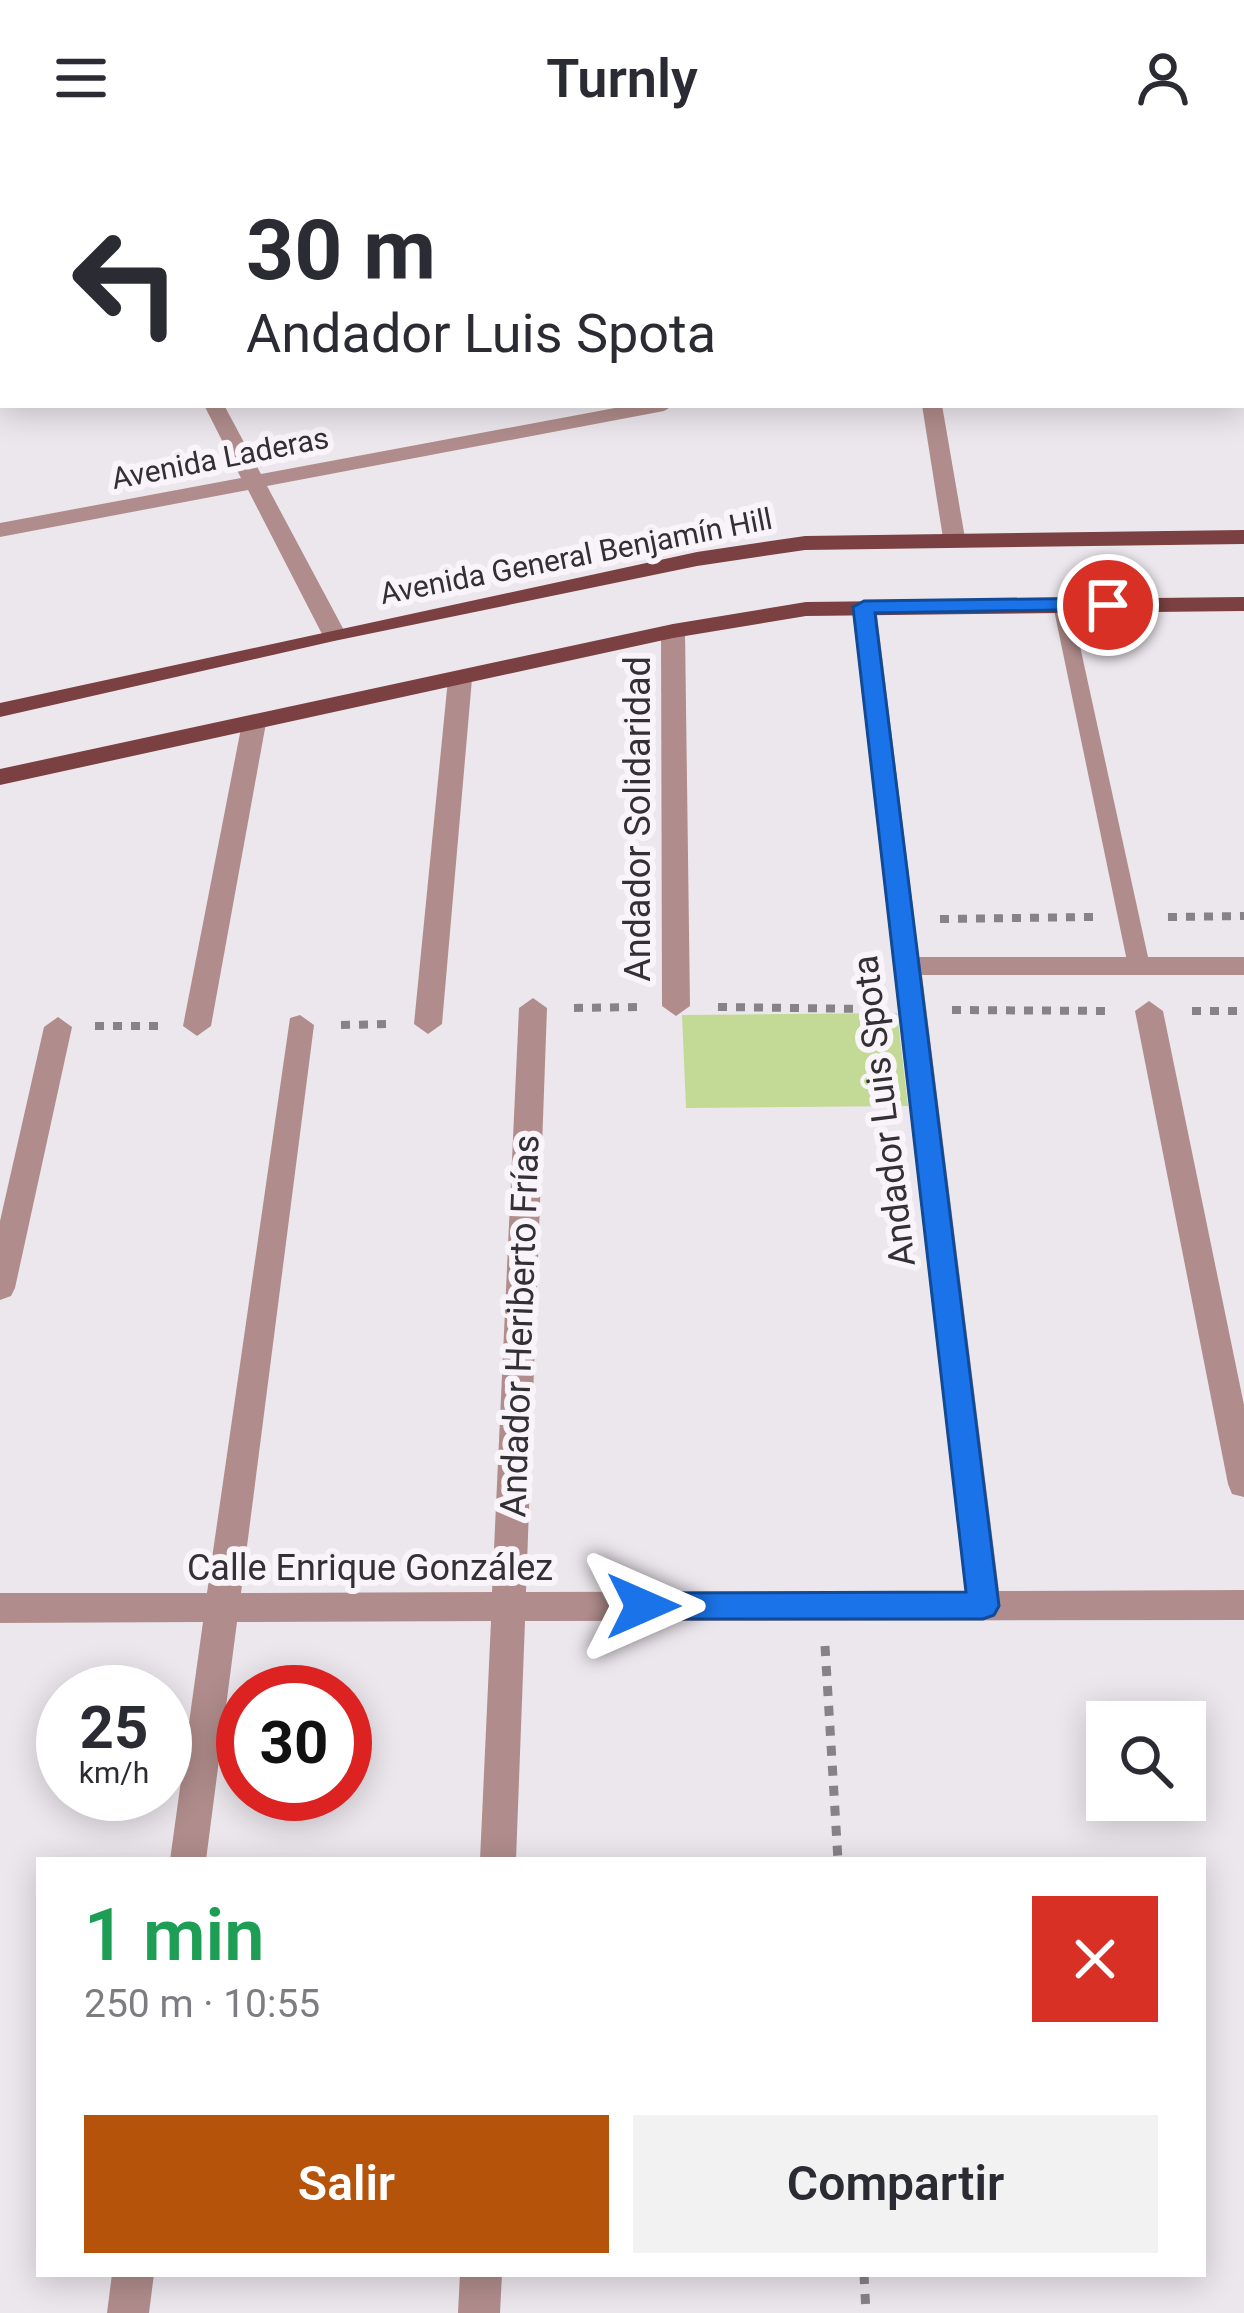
<!DOCTYPE html>
<html lang="es">
<meta charset="utf-8">
<style>
:root{--surface:#fff;--page:#f2f2f3;--text:#2b2b33;--muted:#7c7c81;--accent:#b45309}
body{margin:0;font-family:Roboto,sans-serif;background:var(--page);color:var(--text);height:100vh;display:flex;flex-direction:column;font-size:45px;white-space:nowrap}
*{box-sizing:border-box;margin:0}
p{font-size:39px;color:var(--muted)}
.icon{flex:none;width:66px;height:66px;fill:none;stroke:currentColor;stroke-width:2;stroke-linecap:round;stroke-linejoin:round}
.map{position:relative;flex:1;overflow:hidden}
.side{position:absolute;left:36px;top:1701px;width:1170px;height:420px;display:flex;flex-direction:column;background:var(--surface);border-radius:0px;box-shadow:0 6px 30px #0003}
.side>*{flex:none}
.guide{position:absolute;left:0px;top:0px;width:1245px;height:252px;box-shadow:0 6px 30px #0003;background:#fff;color:var(--text);overflow:hidden}
.controls{position:absolute;left:1086px;top:1545px;display:grid;gap:24px}
.controls a{display:grid;place-items:center;width:120px;height:120px;border-radius:0px;background:var(--surface);box-shadow:0 6px 30px #0003;font-size:60px}
.speed{position:absolute;left:36px;top:1509px;display:flex;gap:24px;font-size:60px;font-weight:700;text-align:center}
.speed>*{display:grid;place-content:center;width:156px;height:156px;border-radius:50%;background:var(--surface);box-shadow:0 6px 30px #0003;line-height:1}
.speed small{font-size:30px;font-weight:400}
.speed .limit{border:18px solid #d22;background:#fff;color:#111}
.pin{position:absolute;display:grid;place-items:center;width:102px;height:102px;color:#fff;margin:-51px;border:6px solid #fff;border-radius:50%;box-shadow:0 3px 12px #0007}
.me{position:absolute;width:132px;margin:-66px;rotate:90deg;stroke-linejoin:round;filter:drop-shadow(0 0 9px #0008)}
.turn{display:flex;align-items:center;gap:42px;height:252px;padding:0 48px;font-size:54px}
.turn .icon{width:156px;height:156px;stroke-width:2.5}
.turn b{display:block;font-size:84px;line-height:102px}
.round{display:grid;place-items:center;flex:none;width:126px;height:126px;border-radius:0px;background:var(--page)}
.summary{display:flex;align-items:center;justify-content:space-between;height:204px;padding:0 48px}
h1{font-size:72px;font-weight:600;line-height:90px;color:#1e9e55}
.primary-button{display:flex;gap:24px;margin-top:auto;padding:24px 48px}
.primary-button a{flex:1;height:138px;border-radius:0px;background:var(--accent);color:#fff;font-size:48px;font-weight:600;line-height:138px;text-align:center}
.primary-button a+a{background:var(--page);color:var(--text)}
header{display:flex;justify-content:space-between;align-items:center;height:156px;padding:0 48px;background:var(--surface);font-size:54px;font-weight:600}
.map>svg:first-child{display:block}
.green{fill:#c2da95}
.lines{fill:none;stroke-linecap:round;stroke-linejoin:round}
.path-far1{stroke:#868387;stroke-width:8;stroke-dasharray:9 9;stroke-linecap:butt}
.path{stroke:#868387;stroke-width:9;stroke-dasharray:10 10;stroke-linecap:butt}
.lane{fill:#b08d8c;fill-rule:evenodd}
.street{fill:#b08d8c;fill-rule:evenodd}
.primary{fill:#7b4041;fill-rule:evenodd}
.route{fill:#1a73e8;stroke:#114b97;stroke-width:3}
.labels{text-anchor:middle;dominant-baseline:central;stroke-width:12;stroke-linejoin:round;paint-order:stroke}
.far-street-label{font-size:30px;fill:#323033;stroke:#f9f4fa}
.street-label{font-size:36px;fill:#323033;stroke:#f9f4fa}
</style>
<header><svg class="icon" aria-label="menu" viewBox="0 0 24 24"><path d="M4 6h16M4 12h16M4 18h16"/></svg>Turnly<svg class="icon" aria-label="person" viewBox="0 0 24 24"><circle cx="12" cy="8" r="4"/><path d="M4 21q1-7 8-7t8 7"/></svg></header>
<div class="map">
<svg width="1244" height="2157" viewBox="0 0 1244 2157">
<rect width="100%" height="100%" fill="#ece7ed"/>
<polygon class="green" points="897,857 908,950 686,952 682,859"/>
<g class="lines">
<g class="path-far1">
<polyline points="1168,761 1244,760"/>
<polyline points="940,763 1093,761"/>
<polyline points="718,851 871,853"/>
<polyline points="574,852 637,851"/>
<polyline points="952,854 1111,855"/>
<polyline points="1192,855 1244,855"/>
<polyline points="341,869 392,868"/>
<polyline points="95,870 158,870"/>
</g>
<g class="path">
<polyline points="825,1490 838,1704"/>
<polyline points="864,2118 866,2157"/>
</g>
<polygon class="lane" points="1062,443 1071,449 1150,810 1139,817 1128,810 1053,449"/>
<g class="street">
<polygon points="76,0 94,0 96,3 78,3"/>
<polygon points="317,0 335,0 337,3 319,3"/>
<polygon points="560,0 578,0 580,3 562,3"/>
<rect x="0" y="21" width="3" height="12"/>
<rect x="1242" y="80" width="2" height="12"/>
<rect x="1242" y="215" width="2" height="12"/>
<polygon points="3,224 3,236 0,237 0,225"/>
<polygon points="204,249 224,249 261,318 631,249 674,249 664,255 267,330 346,478 334,485 322,478 248,334 0,381 0,367 241,322"/>
<polygon points="922,249 942,249 965,382 962,387 946,387 943,382"/>
<polygon points="864,444 876,451 919,801 1244,801 1244,819 922,819 999,1435 1244,1434 1244,1464 525,1465 516,1704 480,1704 491,1465 237,1466 206,1704 170,1704 203,1466 0,1467 0,1437 207,1437 290,862 300,859 314,869 241,1437 492,1436 519,852 533,842 547,852 526,1436 965,1435 852,451"/>
<polygon points="673,468 685,475 690,850 676,860 662,850 661,475"/>
<polygon points="460,516 472,523 442,868 428,878 414,868 448,523"/>
<polygon points="254,560 266,567 211,870 197,880 183,870 242,567"/>
<polygon points="1149,845 1163,855 1244,1249 1244,1341 1232,1338 1228,1328 1135,855"/>
<polygon points="58,861 72,871 15,1132 11,1140 0,1144 0,1065 44,871"/>
<polygon points="112,2118 154,2118 149,2157 107,2157"/>
<polygon points="460,2118 502,2118 500,2157 458,2157"/>
</g>
<g class="primary">
<polygon points="1244,374 1244,388 805,394 697,410 334,485 0,561 0,547 697,396 805,380"/>
<polygon points="1244,441 1244,455 806,460 673,482 0,629 0,613 673,468 806,446"/>
</g>
</g>
<polygon class="route" points="1108,442 1118,449 1115,453 875,457 999,1450 994,1459 983,1463 643,1463 632,1460 628,1450 632,1441 643,1437 966,1436 853,451 864,445"/>
<g class="labels">
<g class="far-street-label">
<text transform="translate(220 302) rotate(-11)">Avenida Laderas</text>
<text transform="translate(576 400) rotate(-11)">Avenida General Benjamín Hill</text>
</g>
<g class="street-label">
<text transform="translate(638 663) rotate(-90)">Andador Solidaridad</text>
<text transform="translate(884 955) rotate(-97)">Andador Luis Spota</text>
<text transform="translate(520 1170) rotate(-88)">Andador Heriberto Frías</text>
<text x="370" y="1412">Calle Enrique González</text>
</g>
</g>
</svg>
<div class="controls">
<a><svg class="icon" aria-label="search" viewBox="0 0 24 24"><circle cx="10" cy="10" r="6"/><path d="M15 15l6 6"/></svg></a>
</div>
<div class="speed"><div>25<small>km/h</small></div><div class="limit">30</div></div>
<div class="pin" style="left:1108px;top:449px;background:#d93025"><svg class="icon" aria-label="arrive" viewBox="0 0 24 24"><path d="M6 21V4h12l-3 4 3 4H6"/></svg></div>
<svg class="me" style="left:643px;top:1450px" viewBox="-20 -20 40 40"><path d="M0-17L14 15 0 8-14 15z" fill="#1a73e8" stroke="#fff" stroke-width="4"/></svg>
<div class="guide">
<div class="turn"><svg class="icon" aria-label="left" viewBox="0 0 24 24"><path d="M17 20v-9H6M10 6l-5 5 5 5"/></svg><div><b>30 m</b>Andador Luis Spota</div></div>
</div>
<section class="side">
<div class="summary"><div><h1>1 min</h1><p>250 m · 10:55</p></div><a class="round" style="background:#d93025;color:#fff"><svg class="icon" aria-label="close" viewBox="0 0 24 24"><path d="M6 6l12 12M18 6L6 18"/></svg></a></div>
<div class="primary-button"><a>Salir</a><a>Compartir</a></div>
</section>
</div>
